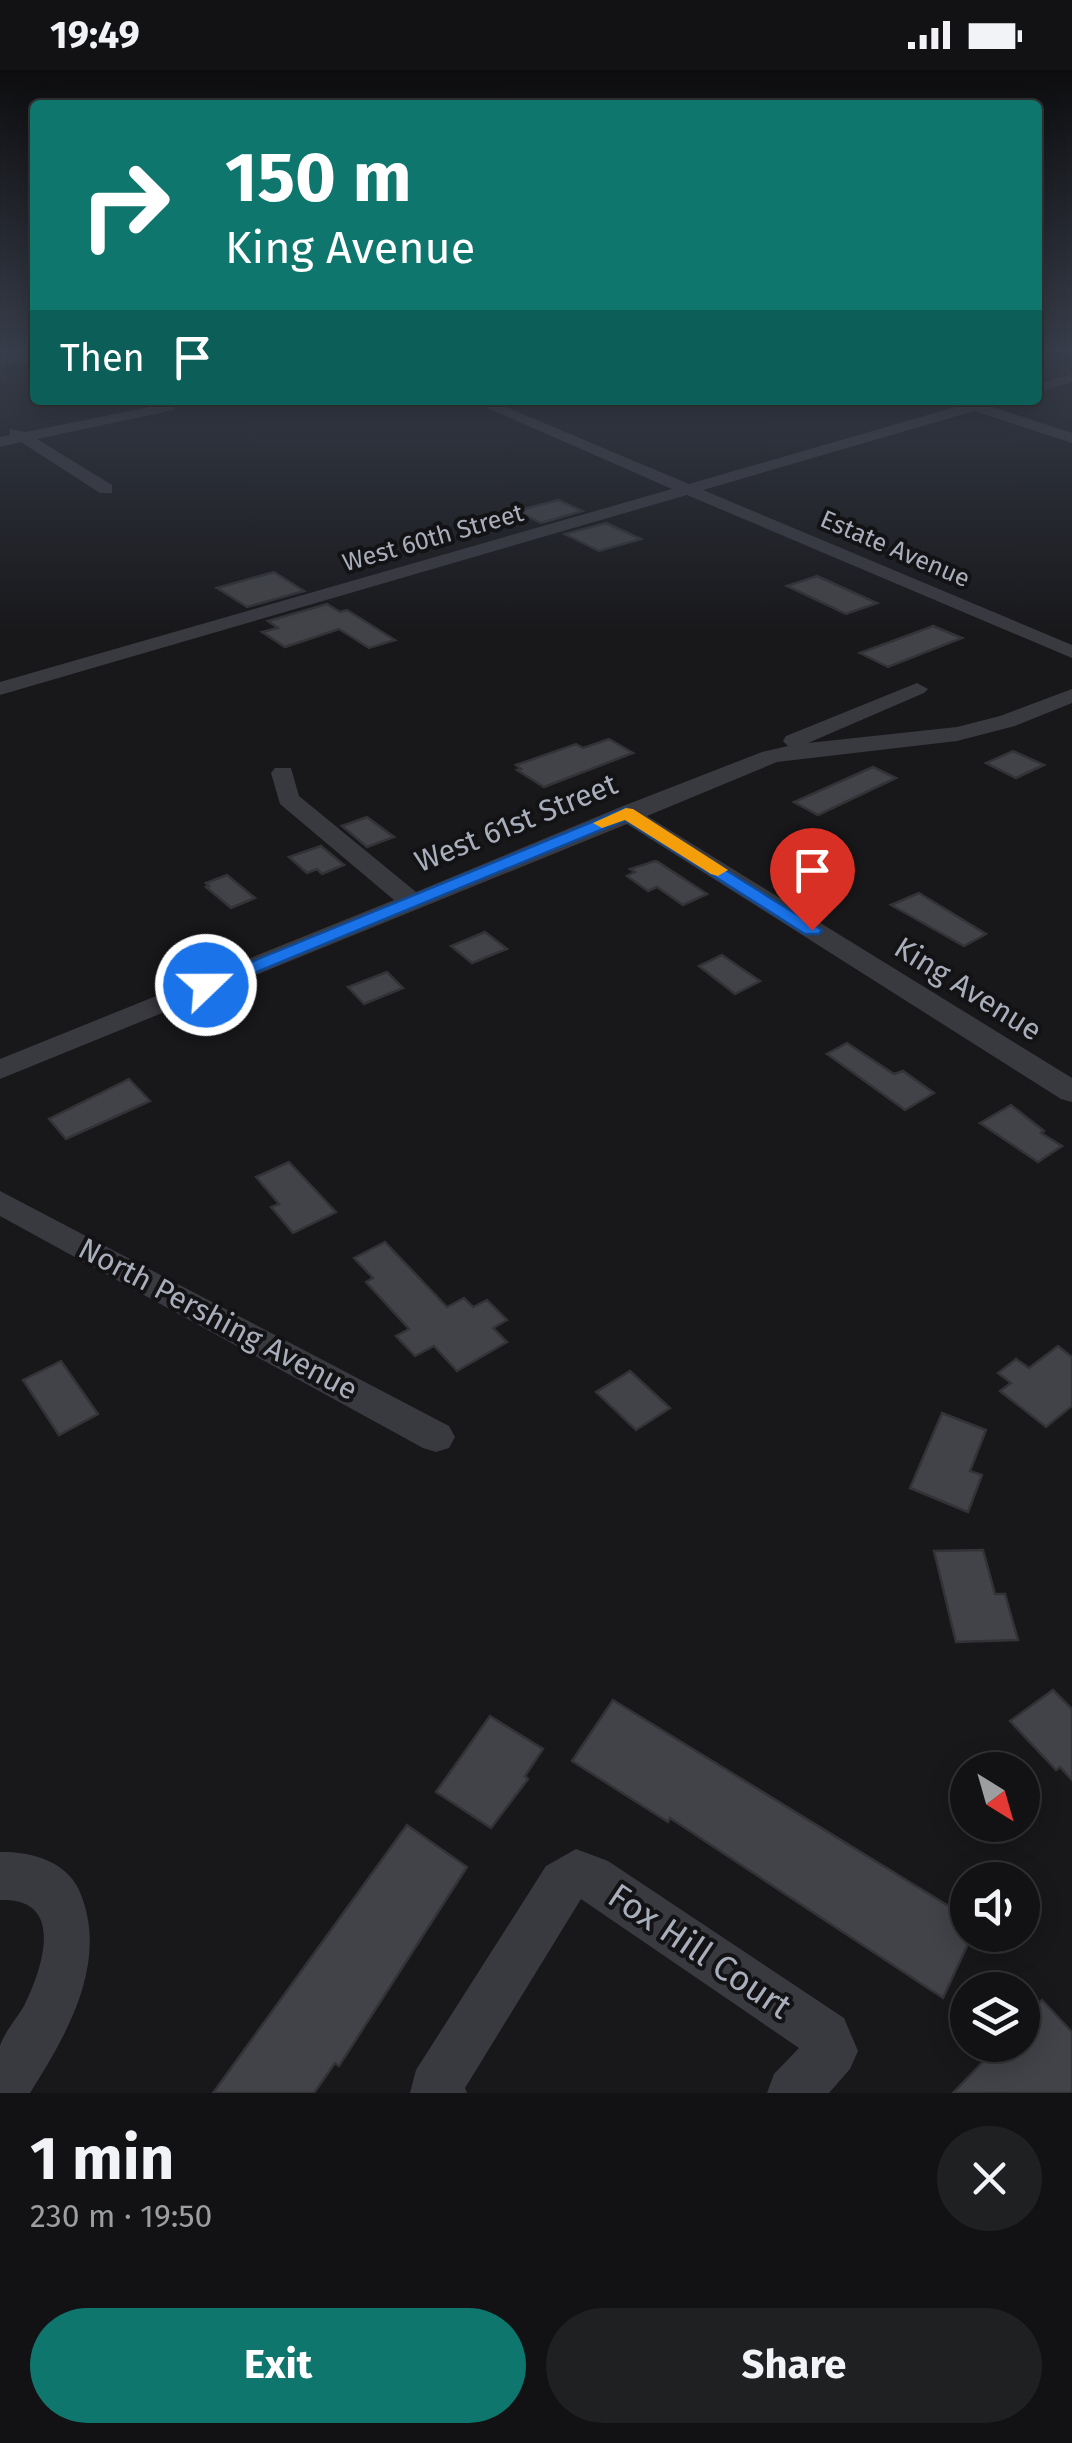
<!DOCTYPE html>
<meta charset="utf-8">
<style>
:root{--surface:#121214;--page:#1f2022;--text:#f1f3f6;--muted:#9c9ea0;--line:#313234;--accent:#0f766e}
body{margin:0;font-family:"Fira Sans",sans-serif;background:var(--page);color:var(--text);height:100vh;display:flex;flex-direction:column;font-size:38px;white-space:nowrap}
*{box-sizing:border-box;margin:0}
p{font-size:32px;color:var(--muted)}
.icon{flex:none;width:55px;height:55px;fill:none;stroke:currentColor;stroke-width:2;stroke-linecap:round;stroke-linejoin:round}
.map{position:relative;height:2023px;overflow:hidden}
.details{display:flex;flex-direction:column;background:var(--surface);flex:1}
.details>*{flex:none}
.banner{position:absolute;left:30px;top:30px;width:1012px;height:305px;border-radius:10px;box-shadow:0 5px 25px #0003,0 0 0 2px var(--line);background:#0f766e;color:#fff;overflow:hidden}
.needle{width:65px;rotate:143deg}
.tools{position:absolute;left:950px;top:1682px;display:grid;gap:20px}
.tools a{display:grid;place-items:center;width:90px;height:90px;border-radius:50%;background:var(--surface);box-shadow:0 5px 25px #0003,0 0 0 2px var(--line);font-size:50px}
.pin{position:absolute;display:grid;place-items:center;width:85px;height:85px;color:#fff;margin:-102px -42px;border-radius:50% 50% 50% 0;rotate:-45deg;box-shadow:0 0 10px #0007}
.pin .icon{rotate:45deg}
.me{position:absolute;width:110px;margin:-55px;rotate:68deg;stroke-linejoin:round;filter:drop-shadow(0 0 8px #0008)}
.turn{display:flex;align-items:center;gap:35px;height:210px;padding:0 30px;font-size:45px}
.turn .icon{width:130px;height:130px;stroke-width:2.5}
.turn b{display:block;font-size:70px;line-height:85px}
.then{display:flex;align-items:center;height:95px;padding:0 30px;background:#0003;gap:20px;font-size:38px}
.round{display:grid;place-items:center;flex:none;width:105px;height:105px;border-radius:52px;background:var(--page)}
.head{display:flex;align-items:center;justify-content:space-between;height:170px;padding:0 30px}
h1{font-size:60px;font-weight:700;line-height:75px}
.cta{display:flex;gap:20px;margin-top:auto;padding:20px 30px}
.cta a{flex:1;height:115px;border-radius:60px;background:var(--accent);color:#fff;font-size:40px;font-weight:700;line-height:115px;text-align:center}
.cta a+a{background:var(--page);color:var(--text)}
.status{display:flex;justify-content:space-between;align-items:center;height:70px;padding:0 50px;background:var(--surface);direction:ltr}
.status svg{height:28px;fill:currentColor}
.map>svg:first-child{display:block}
.building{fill:#424348;stroke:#323237;stroke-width:2.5}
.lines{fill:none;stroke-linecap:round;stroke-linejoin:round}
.minor{fill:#393940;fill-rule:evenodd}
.route{fill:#1a73e8;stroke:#114b97;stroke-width:2.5}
.slow{fill:#f59e0b}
.labels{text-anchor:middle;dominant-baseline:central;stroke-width:8;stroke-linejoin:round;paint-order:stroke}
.far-street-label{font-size:25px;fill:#a9aebb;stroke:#131316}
.street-label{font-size:30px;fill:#a9aebb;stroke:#131316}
.near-street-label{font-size:35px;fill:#a9aebb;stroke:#131316}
</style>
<div class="status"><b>19:49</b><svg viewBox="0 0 49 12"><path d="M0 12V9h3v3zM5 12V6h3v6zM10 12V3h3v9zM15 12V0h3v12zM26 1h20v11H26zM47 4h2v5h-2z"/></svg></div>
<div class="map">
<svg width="1072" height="2023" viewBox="0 0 1072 2023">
<rect width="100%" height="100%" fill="#18181b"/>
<g class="building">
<polygon points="558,430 582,441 541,453 517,441"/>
<polygon points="606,453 641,469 599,481 565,464"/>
<polygon points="274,502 304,521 247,537 217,518"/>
<polygon points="817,506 877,533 846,544 787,516"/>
<polygon points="327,534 340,542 347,540 395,570 369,578 339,559 285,577 262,562 278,558 268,551"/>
<polygon points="933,556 962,568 888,597 860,583"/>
<polygon points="609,669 633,683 544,717 517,700 521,699 516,695 576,674 583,678"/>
<polygon points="1013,681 1044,695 1016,708 986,693"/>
<polygon points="873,697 896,708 818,745 794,732"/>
<polygon points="367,747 394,767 367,777 342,756"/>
<polygon points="321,776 344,795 322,804 317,799 307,803 289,787"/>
<polygon points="655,791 658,792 707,824 683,835 657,817 648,821 627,806 635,802 630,799"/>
<polygon points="227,805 255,828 231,838 206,817 209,816 206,813"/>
<polygon points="919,823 986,864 964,876 891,835"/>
<polygon points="485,862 507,879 472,893 451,876"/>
<polygon points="722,885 760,911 735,924 699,896"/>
<polygon points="387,902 403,918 364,934 348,917"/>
<polygon points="847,973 894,1004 903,1001 934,1023 905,1040 827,984"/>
<polygon points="129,1009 150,1031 66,1069 49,1049"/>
<polygon points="1011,1035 1044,1061 1041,1063 1062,1076 1038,1092 980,1053"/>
<polygon points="289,1092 336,1142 293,1163 271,1137 279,1134 256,1107"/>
<polygon points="385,1172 447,1237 464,1228 473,1237 487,1230 507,1250 493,1258 507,1272 457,1301 434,1276 415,1286 396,1266 409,1259 366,1212 373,1208 354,1188"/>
<polygon points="1058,1276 1072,1287 1072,1336 1046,1357 1000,1321 1011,1313 998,1303 1016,1289 1029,1298"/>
<polygon points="61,1291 98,1344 59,1365 23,1310"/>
<polygon points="630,1301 670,1338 636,1360 596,1322"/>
<polygon points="942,1343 986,1360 970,1401 982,1405 968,1442 910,1418"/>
<polygon points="983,1480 995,1524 1005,1524 1018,1570 956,1572 934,1481"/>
<polygon points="1053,1620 1072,1639 1072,1710 1060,1697 1056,1700 1010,1651"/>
<polygon points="613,1630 968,1848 968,1874 943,1928 670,1748 668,1752 572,1691"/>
<polygon points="490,1646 543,1679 525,1706 528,1709 491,1758 436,1722"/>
<polygon points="407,1755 467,1797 339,1996 335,1993 314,2023 213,2023"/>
<polygon points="1042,1930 1072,1962 1072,2023 953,2023 999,1975 1022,1975 1022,1950"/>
</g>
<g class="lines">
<g class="minor">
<polygon points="35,283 35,291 0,296 0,288"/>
<polygon points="1072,304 1072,312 1038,322 1038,314"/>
<polygon points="469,330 489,330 689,414 969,333 1003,330 990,336 1072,363 1072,373 974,341 703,420 1072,575 1072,588 687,425 0,625 0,612 672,419"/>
<polygon points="169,333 174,334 174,340 37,369 112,415 112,423 100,423 21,372 0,377 0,367 10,365 10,359 26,362"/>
<polygon points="917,613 928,619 924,623 808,673 957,657 1000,646 1072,619 1072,633 1015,656 957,671 777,692 647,746 1072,1008 1072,1032 1061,1029 627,754 0,1009 0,989 394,830 280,734 271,703 275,698 291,698 299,726 416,822 618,738 762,682 788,676 783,671 786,666"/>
<polygon points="0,1121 449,1356 455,1367 449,1378 436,1382 423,1378 0,1146"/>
<polygon points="576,1779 608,1791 844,1948 858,1981 850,1999 829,2023 767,2023 774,2004 799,1978 581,1829 465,2018 467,2023 410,2023 416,2000 546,1796"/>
<path d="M0,1782C30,1781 66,1791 79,1820C110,1890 68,1963 30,2023H0C0,2009 0,1989 0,1976C4,1963 17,1948 24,1936C43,1898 66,1827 0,1830Z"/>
</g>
</g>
<linearGradient id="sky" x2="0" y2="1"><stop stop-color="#0d0d0f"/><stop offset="0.5" stop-color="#373d4a"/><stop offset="1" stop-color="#373d4a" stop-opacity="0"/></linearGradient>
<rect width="1072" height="562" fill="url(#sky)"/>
<polygon class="route" points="626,738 822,860 819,864 805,864 625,750 213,920 198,920 195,915"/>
<polygon class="slow" points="626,738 633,739 728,800 718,806 711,804 625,750 602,758 593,753"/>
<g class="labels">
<g class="far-street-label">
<text transform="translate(433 468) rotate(-16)">West 60th Street</text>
<text transform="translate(895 479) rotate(23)">Estate Avenue</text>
</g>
<g class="street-label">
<text transform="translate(516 753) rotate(-22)">West 61st Street</text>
<text transform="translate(968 919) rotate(32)">King Avenue</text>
<text transform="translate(218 1249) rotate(28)">North Pershing Avenue</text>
</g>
<g class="near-street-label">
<text transform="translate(700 1881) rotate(34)">Fox Hill Court</text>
</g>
</g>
</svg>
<div class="tools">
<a><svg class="needle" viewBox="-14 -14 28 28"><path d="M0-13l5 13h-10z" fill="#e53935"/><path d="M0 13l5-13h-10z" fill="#9c9ea0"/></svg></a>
<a><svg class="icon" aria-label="sound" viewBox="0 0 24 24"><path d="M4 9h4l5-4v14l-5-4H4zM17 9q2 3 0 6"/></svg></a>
<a><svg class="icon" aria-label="layers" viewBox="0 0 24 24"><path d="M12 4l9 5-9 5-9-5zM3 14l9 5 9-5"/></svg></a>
</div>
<div class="pin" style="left:812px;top:860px;background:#d93025"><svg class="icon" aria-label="arrive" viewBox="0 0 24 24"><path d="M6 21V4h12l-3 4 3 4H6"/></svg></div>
<svg class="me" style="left:206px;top:915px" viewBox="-20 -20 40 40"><circle r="17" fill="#1a73e8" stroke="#fff" stroke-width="3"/><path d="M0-11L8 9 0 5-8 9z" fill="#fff"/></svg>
<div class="banner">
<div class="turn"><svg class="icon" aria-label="right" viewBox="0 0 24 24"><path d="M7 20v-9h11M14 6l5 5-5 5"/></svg><div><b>150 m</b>King Avenue</div></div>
<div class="then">Then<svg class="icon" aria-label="arrive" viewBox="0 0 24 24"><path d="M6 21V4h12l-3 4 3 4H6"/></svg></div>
</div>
</div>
<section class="details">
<div class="head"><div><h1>1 min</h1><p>230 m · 19:50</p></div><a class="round"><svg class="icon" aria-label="close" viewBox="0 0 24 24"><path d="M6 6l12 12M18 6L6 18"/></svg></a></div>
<div class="cta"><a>Exit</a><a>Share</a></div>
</section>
